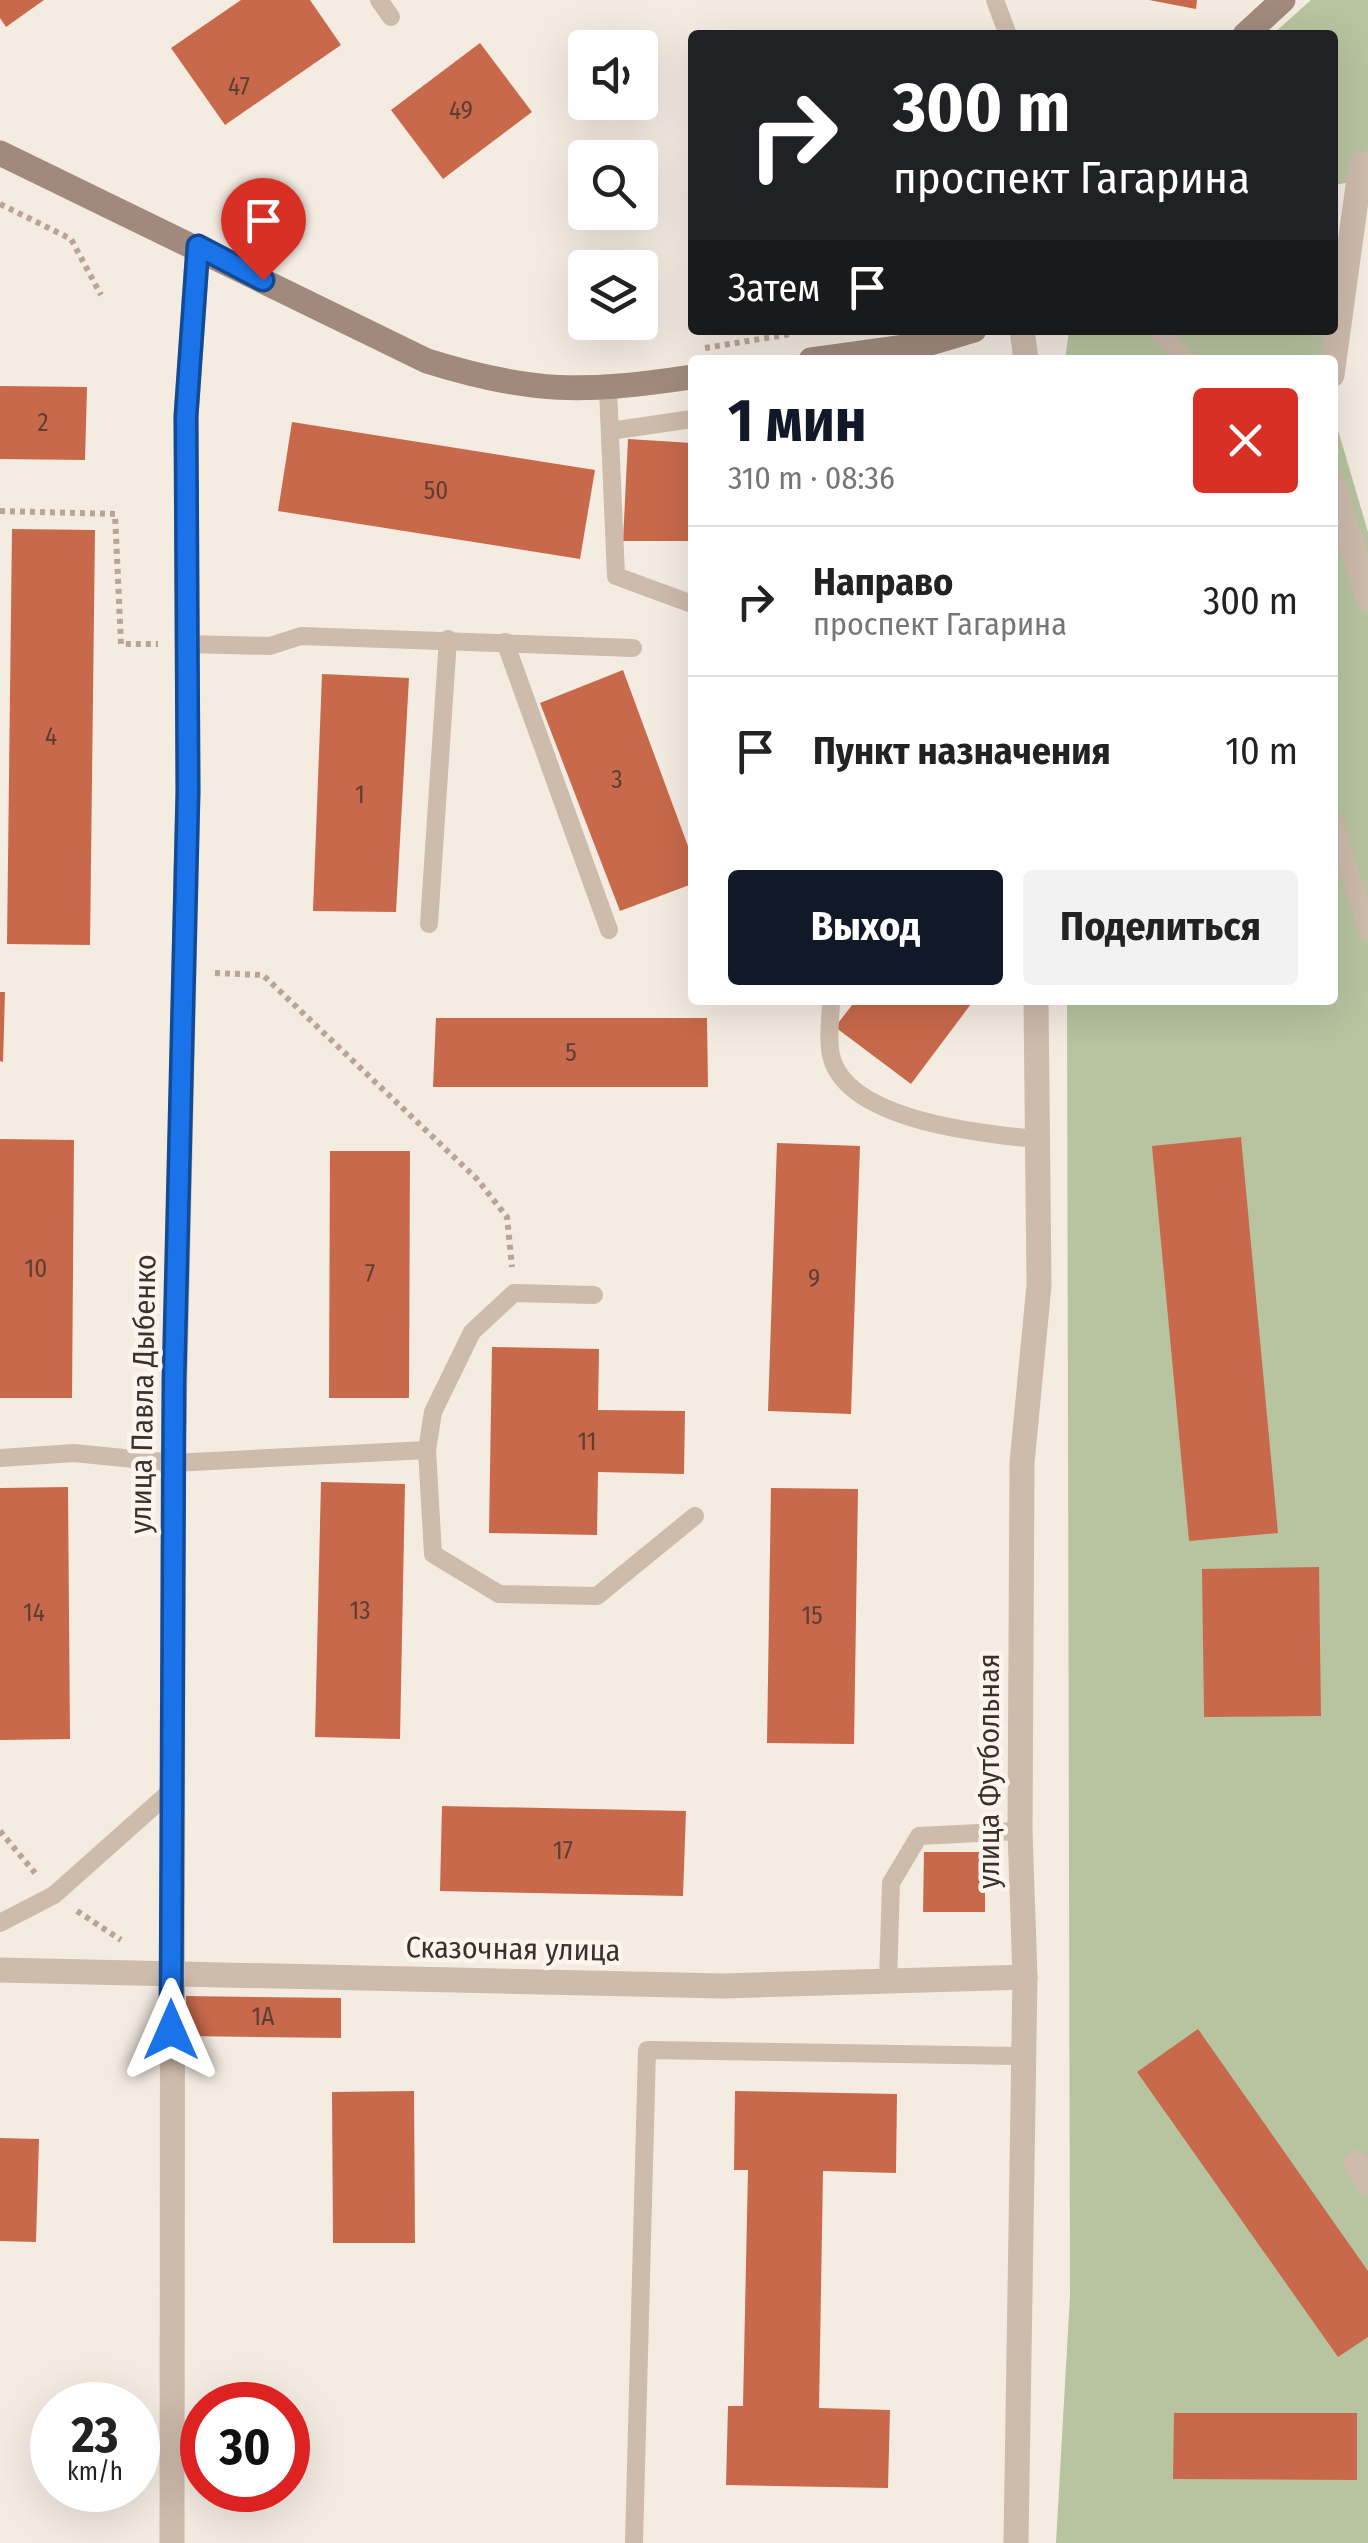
<!DOCTYPE html>
<html lang="ru">
<meta charset="utf-8">
<style>
:root{--surface:#fff;--page:#f2f2f2;--text:#222;--muted:#767676;--line:#e0e0e0;--accent:#111827}
body{margin:0;font-family:"Fira Sans Condensed",sans-serif;background:var(--page);color:var(--text);height:100vh;display:flex;flex-direction:column;font-size:38px;white-space:nowrap}
*{box-sizing:border-box;margin:0}
p{font-size:32px;color:var(--muted)}
.icon{flex:none;width:55px;height:55px;fill:none;stroke:currentColor;stroke-width:2;stroke-linecap:round;stroke-linejoin:round}
.map{position:relative;flex:1;overflow:hidden}
.details{position:absolute;left:688px;top:355px;width:650px;height:650px;display:flex;flex-direction:column;background:var(--surface);border-radius:10px;box-shadow:0 10px 40px #0002}
.details>*{flex:none}
.top-card{position:absolute;left:688px;top:30px;width:650px;height:305px;border-radius:10px;box-shadow:0 10px 40px #0002;background:#202124;color:#fff;overflow:hidden}
.fabs{position:absolute;left:568px;top:30px;display:grid;gap:20px}
.fabs a{display:grid;place-items:center;width:90px;height:90px;border-radius:10px;background:var(--surface);box-shadow:0 10px 40px #0002;font-size:50px}
.speed{position:absolute;left:30px;top:2382px;display:flex;gap:20px;font-size:50px;font-weight:700;text-align:center}
.speed>*{display:grid;place-content:center;width:130px;height:130px;border-radius:50%;background:var(--surface);box-shadow:0 10px 40px #0002;line-height:1}
.speed small{font-size:25px;font-weight:400}
.speed .limit{border:15px solid #d22;background:#fff;color:#111}
.pin{position:absolute;display:grid;place-items:center;width:85px;height:85px;color:#fff;margin:-102px -42px;border-radius:50% 50% 50% 0;rotate:-45deg;box-shadow:0 0 10px #0007}
.pin .icon{rotate:45deg}
.me{position:absolute;width:110px;margin:-55px;rotate:0deg;stroke-linejoin:round;filter:drop-shadow(0 0 8px #0008)}
.turn{display:flex;align-items:center;gap:35px;height:210px;padding:0 40px;font-size:45px}
.turn .icon{width:130px;height:130px;stroke-width:2.5}
.turn b{display:block;font-size:70px;line-height:85px}
.then{display:flex;align-items:center;height:95px;padding:0 40px;background:#0003;gap:20px;font-size:38px}
.round{display:grid;place-items:center;flex:none;width:105px;height:105px;border-radius:10px;background:var(--page)}
.summary{display:flex;align-items:center;justify-content:space-between;height:170px;padding:0 40px}
h1{font-size:60px;font-weight:700;line-height:75px;color:var(--accent)}
.button{display:flex;gap:20px;margin-top:auto;padding:20px 40px}
.button a{flex:1;height:115px;border-radius:10px;background:var(--accent);color:#fff;font-size:40px;font-weight:700;line-height:115px;text-align:center}
.button a+a{background:var(--page);color:var(--text)}
ul{padding:0;list-style:none}
li{display:flex;align-items:center;gap:30px;height:150px;padding:0 40px;border-top:2px solid var(--line)}
li div{flex:1}
li b{display:block;font-size:38px}
li em{font-style:normal}
.map>svg:first-child{display:block}
.green{fill:#b8c4a0}
.building{fill:#c8694b}
.lines{fill:none;stroke-linecap:round;stroke-linejoin:round}
.path{stroke:#b9a596;stroke-width:6;stroke-dasharray:5 5;stroke-linecap:butt}
.lane{stroke:#cdbbac;stroke-width:18}
.street{stroke:#cdbbac;stroke-width:25}
.secondary{stroke:#a18a7d;stroke-width:25}
.route-casing{stroke:#114b97;stroke-width:25}
.route{stroke:#1a73e8;stroke-width:18}
.labels{text-anchor:middle;dominant-baseline:central;stroke-width:9;stroke-linejoin:round;paint-order:stroke}
.number-label{font-size:25px;fill:#5e3e33}
.street-label{font-size:30px;fill:#3b302b;stroke:#fbf5ee}
</style>
<div class="map">
<svg width="1368" height="2543" viewBox="0 0 1368 2543">
<rect width="100%" height="100%" fill="#f4ebe1"/>
<g class="green">
<polygon points="1311,0 1368,0 1368,179 1334,185 1333,266 1332,35 1272,35"/>
<polygon points="1069,330 1331,330 1330,360 1065,360"/>
<polygon points="1333,413 1368,532 1368,2543 1056,2543 1070,2296 1067,1000 1332,1000"/>
</g>
<g class="building">
<polygon points="0,0 44,0 6,27 0,18"/>
<polygon points="241,0 310,0 341,45 225,125 171,48"/>
<polygon points="1149,0 1197,0 1196,9"/>
<polygon points="480,43 532,112 443,179 391,110"/>
<polygon points="0,386 87,387 85,460 0,459"/>
<polygon points="292,422 595,470 580,559 278,511"/>
<polygon points="628,439 692,443 692,541 623,541"/>
<polygon points="12,529 95,530 90,945 7,944"/>
<polygon points="623,670 692,857 692,884 620,911 540,703"/>
<polygon points="322,674 409,678 396,912 313,911"/>
<polygon points="0,992 5,992 3,1062 0,1061"/>
<polygon points="856,1000 974,1000 911,1084 835,1027"/>
<polygon points="436,1018 707,1018 708,1087 433,1087"/>
<polygon points="1241,1137 1278,1533 1189,1541 1152,1146"/>
<polygon points="0,1139 74,1140 72,1398 0,1398"/>
<polygon points="777,1143 860,1146 851,1414 768,1411"/>
<polygon points="330,1151 410,1151 409,1398 329,1398"/>
<polygon points="492,1347 599,1349 598,1410 685,1411 684,1474 598,1472 597,1535 489,1533"/>
<polygon points="321,1482 405,1484 400,1739 315,1737"/>
<polygon points="68,1487 70,1739 0,1740 0,1488"/>
<polygon points="771,1488 858,1489 854,1744 767,1743"/>
<polygon points="1319,1567 1321,1716 1204,1717 1202,1569"/>
<polygon points="442,1806 686,1811 683,1896 440,1891"/>
<polygon points="924,1852 985,1852 985,1912 923,1912"/>
<polygon points="186,1996 341,1998 341,2038 186,2036"/>
<polygon points="1198,2029 1368,2271 1368,2337 1338,2357 1137,2072"/>
<polygon points="414,2091 415,2243 333,2243 332,2092"/>
<polygon points="735,2091 897,2094 896,2173 823,2171 819,2408 890,2410 888,2488 726,2485 728,2406 743,2406 748,2170 734,2170"/>
<polygon points="0,2138 39,2139 36,2242 0,2241"/>
<polygon points="1174,2413 1357,2413 1357,2480 1173,2479"/>
</g>
<g class="lines">
<g class="path">
<polyline points="0,204 71,239 101,295"/>
<polyline points="705,348 791,334"/>
<polyline points="0,511 115,514 121,644 158,644"/>
<polyline points="215,973 263,975 477,1179 507,1217 512,1267"/>
<polyline points="0,1831 35,1873"/>
<polyline points="77,1911 121,1940"/>
</g>
<g class="lane">
<polyline points="379,0 391,17"/>
<polyline points="995,0 1008,35"/>
<polyline points="1157,330 1187,360"/>
<polyline points="608,389 616,576 692,604"/>
<polyline points="610,431 692,419"/>
<polyline points="505,642 609,930"/>
<polyline points="186,644 270,646 301,636 633,648"/>
<polyline points="1332,816 1368,931"/>
<polyline points="429,924 448,639"/>
<path d="M831,1000C831,1017 827,1038 831,1055C845,1121 984,1134 1037,1139"/>
<polyline points="427,1450 433,1554 499,1594 597,1596 695,1516"/>
<polyline points="0,1458 74,1453 173,1463 427,1450 433,1412 472,1332 514,1293 594,1295"/>
<polyline points="0,1923 54,1895 172,1790"/>
<polyline points="888,1982 891,1883 919,1836 1020,1831"/>
<polyline points="634,2543 647,2050 1024,2056"/>
</g>
<g class="street">
<polyline points="1022,330 1026,360"/>
<polyline points="1332,375 1361,164 1368,163"/>
<polyline points="1332,481 1368,598"/>
<polyline points="0,1970 724,1986 1025,1977"/>
<polyline points="1356,2163 1368,2183"/>
<polyline points="172,2543 173,1463 188,791 186,416 198,246"/>
<polyline points="1016,2543 1025,1977 1020,1831 1022,1463 1039,1285 1036,1000"/>
</g>
<g class="secondary">
<polyline points="1245,35 1283,0"/>
<path d="M0,153L427,361C533,394 583,393 692,377"/>
<polyline points="811,360 927,344 974,330"/>
</g>
</g>
<g class="lines">
<defs>
<polyline id="route" points="171,2030 174,1381 188,791 186,416 198,246 263,280"/>
</defs>
<use href="#route" class="route-casing"/>
<use href="#route" class="route"/>
</g>
<g class="labels">
<g class="number-label">
<text x="239" y="87">47</text>
<text x="461" y="111">49</text>
<text x="43" y="423">2</text>
<text x="436" y="491">50</text>
<text x="51" y="737">4</text>
<text x="617" y="780">3</text>
<text x="360" y="795">1</text>
<text x="571" y="1053">5</text>
<text x="36" y="1269">10</text>
<text x="370" y="1274">7</text>
<text x="814" y="1279">9</text>
<text x="587" y="1442">11</text>
<text x="360" y="1611">13</text>
<text x="34" y="1613">14</text>
<text x="812" y="1616">15</text>
<text x="563" y="1851">17</text>
<text x="263" y="2017">1А</text>
</g>
<g class="street-label">
<text transform="translate(143 1394) rotate(-89)">улица Павла Дыбенко</text>
<text transform="translate(989 1771) rotate(-90)">улица Футбольная</text>
<text transform="translate(513 1949) rotate(1)">Сказочная улица</text>
</g>
</g>
</svg>
<div class="fabs">
<a><svg class="icon" aria-label="sound" viewBox="0 0 24 24"><path d="M4 9h4l5-4v14l-5-4H4zM17 9q2 3 0 6"/></svg></a>
<a><svg class="icon" aria-label="search" viewBox="0 0 24 24"><circle cx="10" cy="10" r="6"/><path d="M15 15l6 6"/></svg></a>
<a><svg class="icon" aria-label="layers" viewBox="0 0 24 24"><path d="M12 4l9 5-9 5-9-5zM3 14l9 5 9-5"/></svg></a>
</div>
<div class="speed"><div>23<small>km/h</small></div><div class="limit">30</div></div>
<div class="pin" style="left:263px;top:280px;background:#d93025"><svg class="icon" aria-label="arrive" viewBox="0 0 24 24"><path d="M6 21V4h12l-3 4 3 4H6"/></svg></div>
<svg class="me" style="left:171px;top:2030px" viewBox="-20 -20 40 40"><path d="M0-17L14 15 0 8-14 15z" fill="#1a73e8" stroke="#fff" stroke-width="4"/></svg>
<div class="top-card">
<div class="turn"><svg class="icon" aria-label="right" viewBox="0 0 24 24"><path d="M7 20v-9h11M14 6l5 5-5 5"/></svg><div><b>300 m</b>проспект Гагарина</div></div>
<div class="then">Затем<svg class="icon" aria-label="arrive" viewBox="0 0 24 24"><path d="M6 21V4h12l-3 4 3 4H6"/></svg></div>
</div>
<section class="details">
<div class="summary"><div><h1>1 мин</h1><p>310 m · 08:36</p></div><a class="round" style="background:#d93025;color:#fff"><svg class="icon" aria-label="close" viewBox="0 0 24 24"><path d="M6 6l12 12M18 6L6 18"/></svg></a></div>
<ul>
<li><svg class="icon" aria-label="right" viewBox="0 0 24 24"><path d="M7 20v-9h11M14 6l5 5-5 5"/></svg><div><b>Направо</b><p>проспект Гагарина</p></div><em>300 m</em></li>
<li><svg class="icon" aria-label="arrive" viewBox="0 0 24 24"><path d="M6 21V4h12l-3 4 3 4H6"/></svg><div><b>Пункт назначения</b></div><em>10 m</em></li>
</ul>
<div class="button"><a>Выход</a><a>Поделиться</a></div>
</section>
</div>
